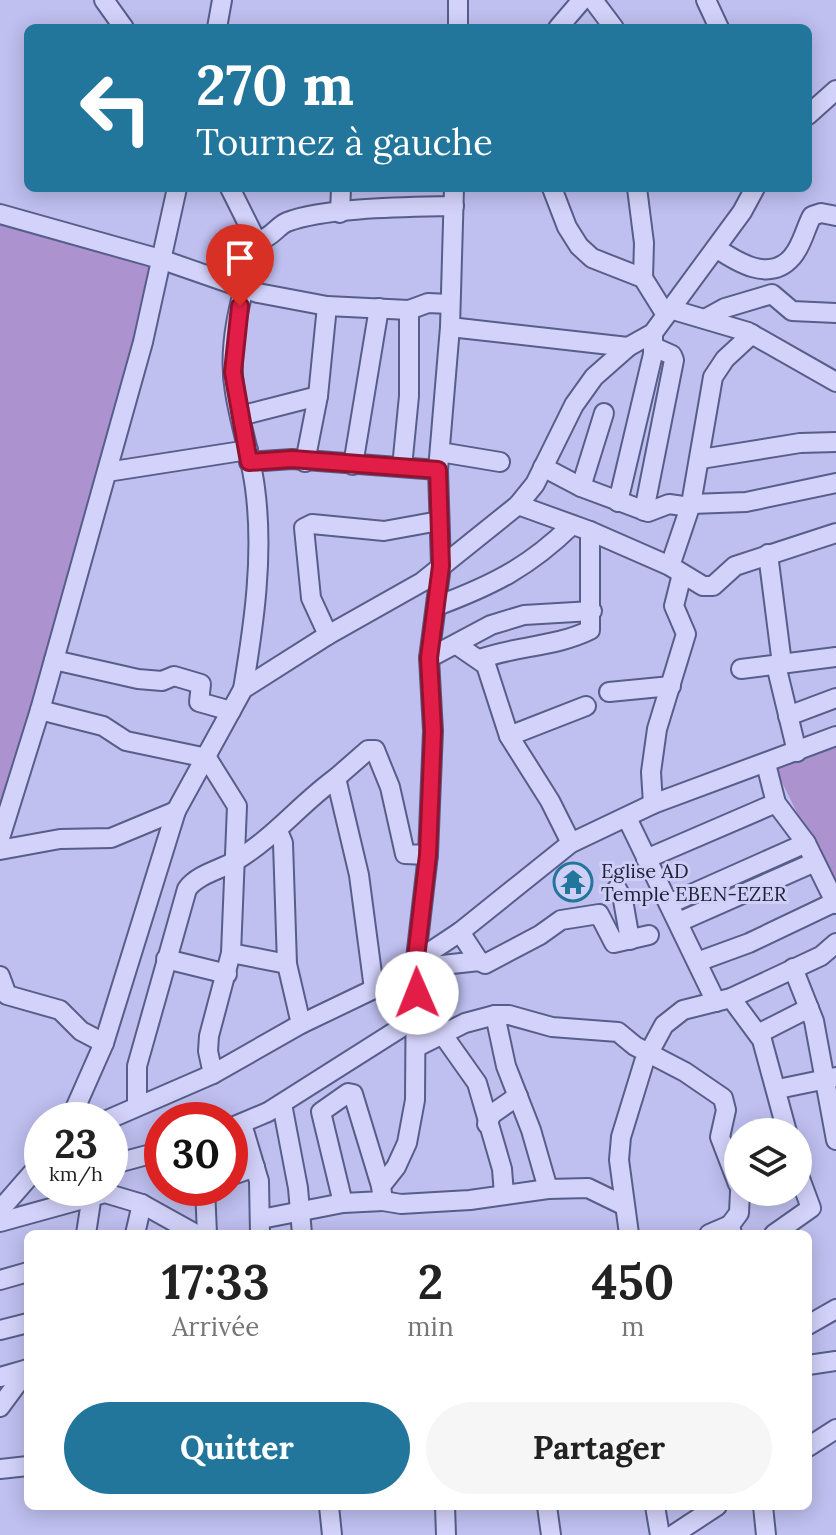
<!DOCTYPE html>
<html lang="fr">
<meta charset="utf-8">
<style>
:root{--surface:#fff;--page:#f6f6f6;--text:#222;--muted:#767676;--accent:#23769b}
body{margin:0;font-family:Lora,serif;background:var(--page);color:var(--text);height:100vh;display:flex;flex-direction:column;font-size:30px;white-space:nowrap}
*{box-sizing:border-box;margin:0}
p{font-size:26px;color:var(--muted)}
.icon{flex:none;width:44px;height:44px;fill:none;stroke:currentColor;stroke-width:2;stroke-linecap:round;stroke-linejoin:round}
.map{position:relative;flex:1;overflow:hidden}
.panel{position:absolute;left:24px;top:1230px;width:788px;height:280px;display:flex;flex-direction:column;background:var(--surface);border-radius:12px;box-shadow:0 4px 20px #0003}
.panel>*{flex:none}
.hud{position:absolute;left:24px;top:24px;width:788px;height:168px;border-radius:12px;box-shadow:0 4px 20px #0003;background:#23769b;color:#fff;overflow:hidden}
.fabs{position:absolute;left:724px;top:1118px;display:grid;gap:16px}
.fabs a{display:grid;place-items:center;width:88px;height:88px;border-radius:50%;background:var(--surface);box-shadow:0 4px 20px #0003;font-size:40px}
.speed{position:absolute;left:24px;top:1102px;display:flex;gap:16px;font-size:40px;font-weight:700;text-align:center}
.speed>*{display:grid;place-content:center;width:104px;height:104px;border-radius:50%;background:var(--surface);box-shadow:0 4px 20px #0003;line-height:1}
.speed small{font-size:20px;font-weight:400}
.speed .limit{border:12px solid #d22;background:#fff;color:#111}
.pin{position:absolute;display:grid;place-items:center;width:68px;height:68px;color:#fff;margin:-82px -34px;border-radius:50% 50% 50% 0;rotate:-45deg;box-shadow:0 0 8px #0007}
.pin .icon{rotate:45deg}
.me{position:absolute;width:88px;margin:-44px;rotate:359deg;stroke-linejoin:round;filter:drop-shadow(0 0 6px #0008)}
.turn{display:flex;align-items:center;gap:28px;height:168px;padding:0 40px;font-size:36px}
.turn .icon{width:104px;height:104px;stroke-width:2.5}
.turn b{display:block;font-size:56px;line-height:68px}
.eta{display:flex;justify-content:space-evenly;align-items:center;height:136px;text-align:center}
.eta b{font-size:48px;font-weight:700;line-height:56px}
.button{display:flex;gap:16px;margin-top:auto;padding:16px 40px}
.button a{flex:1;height:92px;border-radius:48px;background:var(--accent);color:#fff;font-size:32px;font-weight:700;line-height:92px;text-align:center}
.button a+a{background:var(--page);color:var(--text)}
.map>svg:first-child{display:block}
.grass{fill:#ac92ce}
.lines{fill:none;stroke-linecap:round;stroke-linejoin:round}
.minor-casing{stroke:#565e89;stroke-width:22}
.minor{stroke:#d3d2fa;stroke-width:18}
.route-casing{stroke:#92132f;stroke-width:20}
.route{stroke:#e11d48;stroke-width:14}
.labels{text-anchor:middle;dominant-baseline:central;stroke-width:6;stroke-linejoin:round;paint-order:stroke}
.poi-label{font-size:20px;fill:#1c2138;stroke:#cfcef7;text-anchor:start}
</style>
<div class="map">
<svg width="836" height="1535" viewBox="0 0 836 1535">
<rect width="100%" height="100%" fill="#bfbff0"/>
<g class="grass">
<polygon points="0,217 155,261 0,818"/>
<polygon points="836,734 836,892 774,766"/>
</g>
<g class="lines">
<defs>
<g id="minor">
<polyline points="104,0 124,28"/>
<polyline points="458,0 458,28"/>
<polyline points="593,0 614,28"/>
<polyline points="706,0 719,28"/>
<polyline points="217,28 222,0"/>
<polyline points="558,28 582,0"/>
<polyline points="808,115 836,90"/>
<path d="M230,188L257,242C243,290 226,342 235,392C240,424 251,456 255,488C264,555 254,624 243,689"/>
<polyline points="552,188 567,227 579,246 592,258 643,278 666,315"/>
<polyline points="637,188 644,243 643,278"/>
<polyline points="340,213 341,188"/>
<polyline points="0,214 160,259 258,293 327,306 409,310 428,303 450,304"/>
<path d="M257,242C274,236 277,226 287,222C325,207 411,207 454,206"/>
<path d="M716,248C737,262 770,283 792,257C802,246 805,229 812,216L821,213L836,216"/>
<polyline points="670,309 748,332 836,382"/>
<polyline points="705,319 725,308 772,294 792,311 836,313"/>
<polyline points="450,327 628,347"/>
<polyline points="240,416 318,396"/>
<polyline points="440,452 500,462"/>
<polyline points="701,459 800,443 836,442"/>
<polyline points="249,462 292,459 438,470"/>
<polyline points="305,462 318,396 327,306"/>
<polyline points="353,465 379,308"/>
<polyline points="402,467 409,396 409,310"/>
<polyline points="543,467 581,487 648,512 669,504 690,507"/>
<polyline points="107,472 248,450"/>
<polyline points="581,487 604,413"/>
<polyline points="618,502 653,354 653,335"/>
<polyline points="691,504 746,502 836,483"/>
<polyline points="518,505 590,531 670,566 703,586 713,586 735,566 836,533"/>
<polyline points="644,511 674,360 672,355 654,347"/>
<polyline points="768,554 782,664"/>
<polyline points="670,566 691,504 713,377 725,359 752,334"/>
<path d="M437,606C493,585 529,567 572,525"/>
<polyline points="328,635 311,598 304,528 312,524 384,531 439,521"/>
<polyline points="457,645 486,665 509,736 550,801 571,843"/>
<polyline points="429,658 491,625 524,615 592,611"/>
<path d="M480,659C515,646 556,647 590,630V531"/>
<polyline points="54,660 138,679 162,681 174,676 201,684 199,702 231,711"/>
<polyline points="776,665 797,752"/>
<polyline points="741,669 836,657"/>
<polyline points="609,692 671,686"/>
<polyline points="40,710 103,726 126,741 207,758 237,806 231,953 209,1036 208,1051 213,1074"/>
<polyline points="788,716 836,698"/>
<polyline points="509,736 586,706"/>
<polyline points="766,764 776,803 806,843 836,904"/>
<polyline points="336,778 368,750 375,750 390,787 405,854 428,855"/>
<polyline points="653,804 651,772 657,729 686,634 674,606 682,574"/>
<polyline points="627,818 716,1002"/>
<polyline points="278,831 283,843 287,964 301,1024"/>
<polyline points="0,838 40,710 143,342 177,188"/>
<polyline points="0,850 60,839 111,838 176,811"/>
<polyline points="646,859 776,803"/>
<polyline points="617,889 623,900 630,940"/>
<polyline points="669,904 806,843"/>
<polyline points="679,922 815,862"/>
<polyline points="460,932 479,961 485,964 540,935 561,920 599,914 614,943 649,935"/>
<polyline points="231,953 287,964"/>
<polyline points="166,959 227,974"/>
<polyline points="697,962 749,943 835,902"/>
<polyline points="416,968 479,961"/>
<polyline points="793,968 814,1021 836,1140"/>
<polyline points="0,976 7,995 60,1010 81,1031 104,1043"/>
<polyline points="731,998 762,1040 787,1132"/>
<polyline points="495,1015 506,1066 531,1130 548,1189"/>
<polyline points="758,1034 809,1008"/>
<polyline points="443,1035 477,1083 502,1169 504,1194"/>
<polyline points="417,1047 465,1023 495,1015 509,1015 552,1027 618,1032 635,1046 685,1072 723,1098 726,1110 720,1137 738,1184"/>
<polyline points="778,1089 836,1077"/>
<polyline points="282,1104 298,1188 302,1234"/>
<path d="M137,1106V1066L187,889C198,874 220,870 235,861C274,838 300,804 336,778L359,875L374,989"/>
<polyline points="70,1120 104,1043 176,811 243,689 328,635 422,582 518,505 535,484 574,405 594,377 628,347 653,333 742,212 755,188"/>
<polyline points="107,1120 213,1074 301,1024 374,989 460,932 571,843 653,804 836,736"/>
<polyline points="242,1124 259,1181 260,1234"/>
<polyline points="487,1124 492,1114 518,1096"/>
<polyline points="230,1128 268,1112 418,1017"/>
<polyline points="110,1165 162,1151"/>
<polyline points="230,1176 255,1167"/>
<polyline points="205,1188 207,1234"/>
<polyline points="383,1201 401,1204 470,1200 548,1189 588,1188 623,1205"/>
<polyline points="343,1203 321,1112 348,1093 353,1094 381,1186"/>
<polyline points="0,1210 42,1162"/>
<polyline points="261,1219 343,1203 383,1201 381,1186 396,1167 407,1143 415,1100 416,958 428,855 433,731 429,658 441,566 438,470 450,327 454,188"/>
<polyline points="0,1222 105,1193 142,1204 196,1234"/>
<polyline points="86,1234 93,1188"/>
<polyline points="135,1234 142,1204"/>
<polyline points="629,1234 619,1160 621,1137 644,1062 664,1025 683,1010 731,998 821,956 836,943"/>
<polyline points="709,1234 730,1225"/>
<polyline points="732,1234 730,1225 739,1213 740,1192"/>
<polyline points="774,1234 811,1208 798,1173"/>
<polyline points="0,1280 28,1272"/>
<polyline points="808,1325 836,1309"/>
<polyline points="0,1330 28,1323"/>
<polyline points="808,1365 836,1361"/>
<polyline points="0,1377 28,1369"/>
<polyline points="0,1407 28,1369"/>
<polyline points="808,1447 836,1429"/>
<polyline points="0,1469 28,1466"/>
<polyline points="329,1506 332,1535"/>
<polyline points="445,1506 446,1535"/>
<polyline points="547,1506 551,1535"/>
<polyline points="655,1506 660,1535"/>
<polyline points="763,1506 766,1535"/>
<polyline points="673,1535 717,1506"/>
</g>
</defs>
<use href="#minor" class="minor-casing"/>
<use href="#minor" class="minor"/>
</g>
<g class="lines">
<defs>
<polyline id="route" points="240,306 233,372 249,462 292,459 438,470 441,566 429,658 433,731 428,855 416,958 417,993"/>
</defs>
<use href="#route" class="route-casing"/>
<use href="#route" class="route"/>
</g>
<defs>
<symbol id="temple-ring" viewBox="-11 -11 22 22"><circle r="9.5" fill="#cfcef7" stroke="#23769b" stroke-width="1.5"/><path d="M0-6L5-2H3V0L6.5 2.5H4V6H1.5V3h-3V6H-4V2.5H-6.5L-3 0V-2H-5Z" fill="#23769b"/></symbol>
</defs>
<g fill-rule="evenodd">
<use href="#temple-ring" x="551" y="860" width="44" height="44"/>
</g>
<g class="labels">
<g class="poi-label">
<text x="601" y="870">Eglise AD<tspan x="601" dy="23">Temple EBEN-EZER</tspan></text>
</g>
</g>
</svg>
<div class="fabs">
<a><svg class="icon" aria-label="layers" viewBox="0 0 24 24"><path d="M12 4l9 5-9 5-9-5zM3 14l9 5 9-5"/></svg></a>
</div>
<div class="speed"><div>23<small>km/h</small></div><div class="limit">30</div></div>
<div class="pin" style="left:240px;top:306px;background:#d93025"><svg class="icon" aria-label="arrive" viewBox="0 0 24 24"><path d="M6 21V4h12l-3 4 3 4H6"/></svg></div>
<svg class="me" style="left:417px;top:993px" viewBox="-20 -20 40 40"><circle r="19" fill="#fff"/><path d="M0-13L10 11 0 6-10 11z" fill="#e11d48"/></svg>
<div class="hud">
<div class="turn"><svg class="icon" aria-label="left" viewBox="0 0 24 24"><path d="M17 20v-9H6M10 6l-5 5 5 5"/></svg><div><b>270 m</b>Tournez à gauche</div></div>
</div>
<section class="panel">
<div class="eta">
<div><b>17:33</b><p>Arrivée</p></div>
<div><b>2</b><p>min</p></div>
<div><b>450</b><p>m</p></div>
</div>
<div class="button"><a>Quitter</a><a>Partager</a></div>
</section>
</div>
